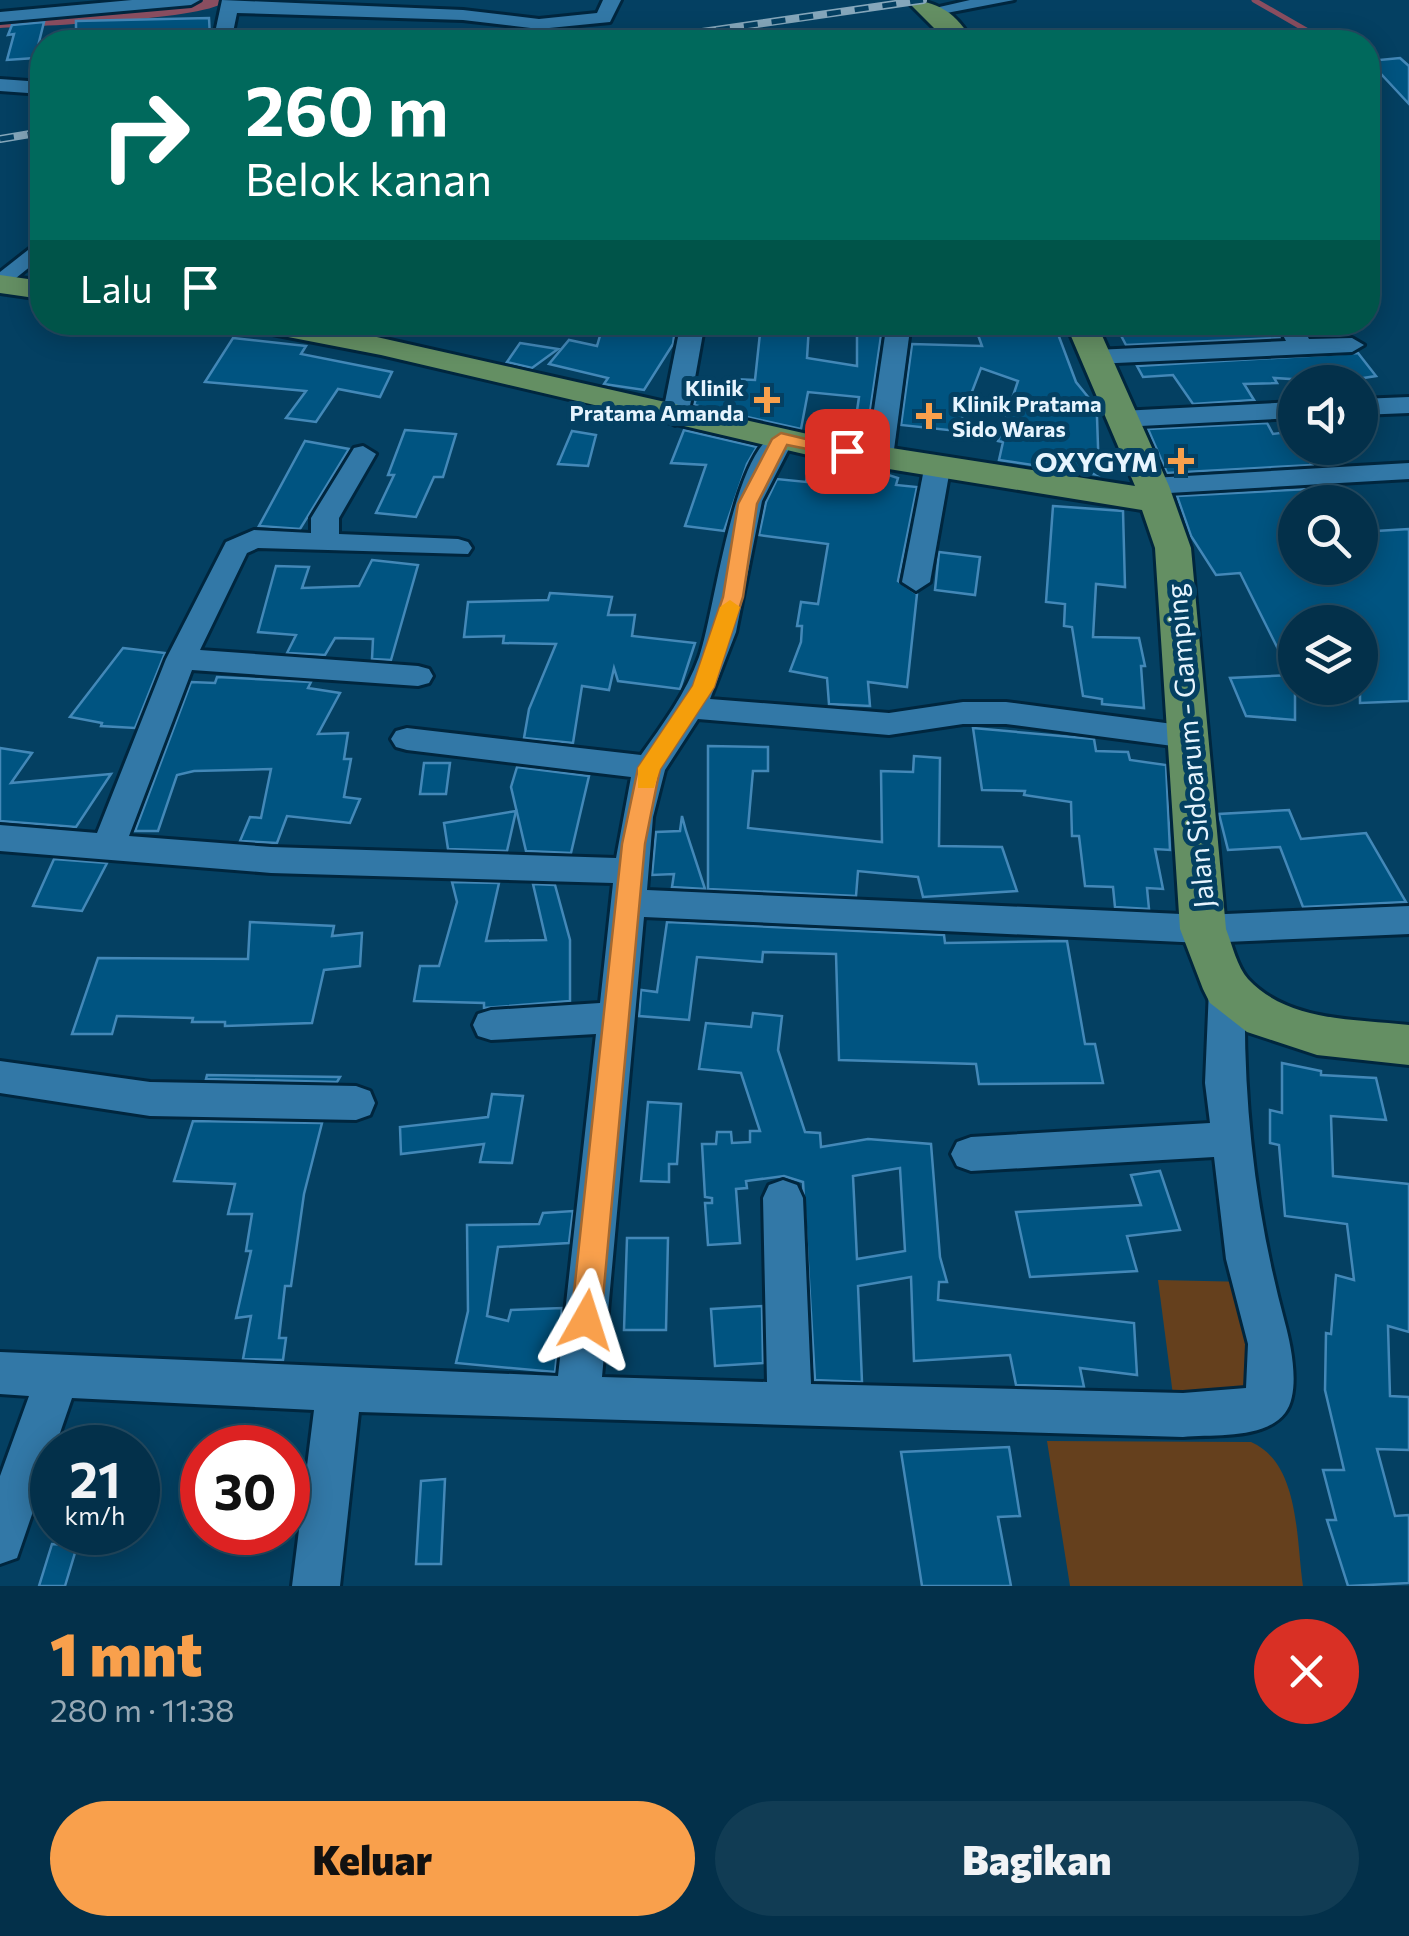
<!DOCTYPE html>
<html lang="id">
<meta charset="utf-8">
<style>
:root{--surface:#03304a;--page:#113c54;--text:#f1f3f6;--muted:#97a9b5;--line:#244b62;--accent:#f9a04c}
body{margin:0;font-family:Commissioner,sans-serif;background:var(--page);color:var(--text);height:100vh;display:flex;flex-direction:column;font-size:38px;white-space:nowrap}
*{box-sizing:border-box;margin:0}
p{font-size:32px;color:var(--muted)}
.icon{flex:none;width:55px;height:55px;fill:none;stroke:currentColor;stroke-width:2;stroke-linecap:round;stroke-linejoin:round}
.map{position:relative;height:1586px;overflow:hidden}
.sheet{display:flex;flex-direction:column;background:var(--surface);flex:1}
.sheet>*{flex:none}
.guide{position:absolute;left:30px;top:30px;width:1350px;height:305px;border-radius:40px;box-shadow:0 5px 25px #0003,0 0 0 2px var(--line);background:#00695c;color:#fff;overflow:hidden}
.buttons{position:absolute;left:1278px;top:365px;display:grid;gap:20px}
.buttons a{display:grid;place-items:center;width:100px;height:100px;border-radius:50%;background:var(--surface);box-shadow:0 5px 25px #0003,0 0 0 2px var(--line);font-size:50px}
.speed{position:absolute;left:30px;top:1425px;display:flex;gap:20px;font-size:50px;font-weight:700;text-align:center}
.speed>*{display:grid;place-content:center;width:130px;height:130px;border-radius:50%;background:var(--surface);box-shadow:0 5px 25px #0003,0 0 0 2px var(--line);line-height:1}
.speed small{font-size:25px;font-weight:400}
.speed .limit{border:15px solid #d22;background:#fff;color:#111}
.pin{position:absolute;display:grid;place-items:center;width:85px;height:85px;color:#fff;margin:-42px;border-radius:20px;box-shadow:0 5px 15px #0006}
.me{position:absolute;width:110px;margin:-55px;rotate:6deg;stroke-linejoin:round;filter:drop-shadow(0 0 8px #0008)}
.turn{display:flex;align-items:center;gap:35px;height:210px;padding:0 50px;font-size:45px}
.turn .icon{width:130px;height:130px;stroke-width:2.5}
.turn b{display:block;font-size:70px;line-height:85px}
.then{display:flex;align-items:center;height:95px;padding:0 50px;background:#0003;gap:20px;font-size:38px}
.round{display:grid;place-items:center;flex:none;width:105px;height:105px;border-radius:52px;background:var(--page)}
.headline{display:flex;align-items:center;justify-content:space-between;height:170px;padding:0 50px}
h1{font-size:60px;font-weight:800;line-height:75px;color:var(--accent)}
.cta{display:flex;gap:20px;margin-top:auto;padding:20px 50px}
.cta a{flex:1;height:115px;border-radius:60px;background:var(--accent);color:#111;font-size:40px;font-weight:800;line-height:115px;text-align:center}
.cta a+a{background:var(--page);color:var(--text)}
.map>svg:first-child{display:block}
.green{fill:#65401d}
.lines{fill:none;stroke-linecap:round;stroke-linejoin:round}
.stream{stroke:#8a4e60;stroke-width:5}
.river{fill:#8a4e60;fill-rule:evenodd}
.building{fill:#005481;stroke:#4388b8;stroke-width:2.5;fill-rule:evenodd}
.minor-casing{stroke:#00263e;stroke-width:6}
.major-casing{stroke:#00263e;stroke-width:6}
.minor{fill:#3278a7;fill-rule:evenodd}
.major{fill:#648f63;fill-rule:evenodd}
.rail-casing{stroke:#85a7bb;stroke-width:8}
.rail{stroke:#044062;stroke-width:5;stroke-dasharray:14;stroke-linecap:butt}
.route{fill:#f9a04c;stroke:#a26831;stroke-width:2.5}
.slow{fill:#f59e0b}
.poi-dot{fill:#f9a04c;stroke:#044062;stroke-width:4}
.labels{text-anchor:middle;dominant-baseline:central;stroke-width:10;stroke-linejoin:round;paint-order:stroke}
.far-poi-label{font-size:22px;font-weight:bold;fill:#e6f4fe;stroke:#044062;text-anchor:end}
.poi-label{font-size:28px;font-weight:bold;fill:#e6f4fe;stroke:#044062;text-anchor:end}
.street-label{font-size:28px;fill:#e6f4fe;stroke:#044062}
</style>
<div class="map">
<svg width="1409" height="1586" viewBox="0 0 1409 1586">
<rect width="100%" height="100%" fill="#044062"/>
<g class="green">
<polygon points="1158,1280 1251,1282 1258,1380 1242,1392 1173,1395"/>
<path d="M1047,1441L1251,1442C1300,1463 1296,1539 1303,1586H1070Z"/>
</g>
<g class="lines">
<polyline class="stream" points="1254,0 1320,38"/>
<path class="river" d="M149,0H227C212,20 35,26 0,28V10Z"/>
</g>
<g class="building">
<polygon points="209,18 210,37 76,42 76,21"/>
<polygon points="44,22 35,58 7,60 14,34 8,35 12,25"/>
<polygon points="1400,58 1409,66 1409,104 1369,61"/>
<polygon points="604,322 676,322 673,344 644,390 604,384 608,378 549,364 569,340 597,346"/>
<polygon points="1114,322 1190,322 1193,329 1240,327 1244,334 1276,330 1280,338 1126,345"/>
<polygon points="761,324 809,326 807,358 857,366 857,328 882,329 866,440 853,438 859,397 808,392 801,429 694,405 701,383 731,386 733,379 755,380"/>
<polygon points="1058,334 1076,382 1093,403 1097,417 1099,475 999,460 1003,442 998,441 1018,381 981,368 957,431 901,425 912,344 982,346 978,335"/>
<polygon points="233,338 306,346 301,354 392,372 380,397 338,389 316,422 286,418 306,391 205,382"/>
<polygon points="520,343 558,349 532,368 507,362"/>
<polygon points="1358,353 1376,376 1338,382 1274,378 1277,383 1244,384 1254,400 1193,404 1173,375 1143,377 1137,366"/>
<polygon points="1267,423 1273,434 1288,432 1312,465 1167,473 1148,429"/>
<polygon points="405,430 456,434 443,477 434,477 416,517 376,513 394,475 388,475"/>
<polygon points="684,430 757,447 747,464 724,531 685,526 706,465 671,463"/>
<polygon points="572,431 596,435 588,466 558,464"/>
<polygon points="305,441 349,449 300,529 259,526"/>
<polygon points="810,461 873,470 898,478 896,485 917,487 898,581 917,594 907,687 868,682 870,706 829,704 827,678 790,671 801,642 802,626 797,626 801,602 818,604 828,544 759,535 766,502 777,479 806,482"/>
<polygon points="1328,488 1339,502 1295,502 1295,568 1360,568 1360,532 1409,529 1409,701 1360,703 1360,622 1295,622 1295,720 1246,716 1230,678 1291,675 1240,573 1216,575 1191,536 1177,496"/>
<polygon points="1053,506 1123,511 1125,587 1096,584 1093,637 1139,638 1145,666 1141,666 1144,708 1102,704 1102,699 1083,696 1072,627 1064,626 1065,604 1046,602"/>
<polygon points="939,552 980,557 975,595 935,590"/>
<polygon points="372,560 418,565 391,660 372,659 373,639 335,638 325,655 287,653 296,635 258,632 276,566 309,567 302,588 359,586"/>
<polygon points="550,593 612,597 608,615 635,615 632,636 695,643 680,689 618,681 614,668 609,690 582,686 573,743 524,738 529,709 556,644 503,643 504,636 464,637 468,602 548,600"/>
<polygon points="123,648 165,653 135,728 101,726 102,723 70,717"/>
<polygon points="217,677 311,682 308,688 340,693 318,734 348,733 344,759 351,759 344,797 360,799 350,823 287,816 277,843 240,841 250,817 261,818 271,769 194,771 177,775 158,831 135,831 191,682 215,683"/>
<polygon points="973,728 1094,739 1096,751 1128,752 1130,760 1166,765 1170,850 1155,849 1163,889 1147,888 1149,909 1115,907 1113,887 1085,886 1079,836 1072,836 1071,802 1024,795 1025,791 982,790"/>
<polygon points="708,746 768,747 768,771 753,771 748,828 882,842 881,771 913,772 914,756 940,758 939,846 1002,847 1017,891 923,897 918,877 858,871 856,896 708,889"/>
<polygon points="0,748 32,753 11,783 111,774 76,827 0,821"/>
<polygon points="424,763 450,763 446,794 420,794"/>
<polygon points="517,767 589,776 571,853 526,851 511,787"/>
<polygon points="1289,810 1301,839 1366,833 1406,902 1303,907 1280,847 1228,850 1219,814"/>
<polygon points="516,811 507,851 448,849 444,823"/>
<polygon points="682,816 686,831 705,889 672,887 674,874 652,875 656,832 680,831"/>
<polygon points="54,859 107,863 82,911 33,906"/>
<polygon points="452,882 499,883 486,941 546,940 533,884 555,885 570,940 570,1001 484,1008 484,1003 414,1001 420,966 439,966 457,902"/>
<polygon points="250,922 334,926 332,936 362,933 360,966 324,970 312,1023 225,1026 225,1022 192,1022 193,1018 117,1016 112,1034 72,1034 98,958 248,959"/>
<polygon points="667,922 944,935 945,943 1067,941 1085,1044 1095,1044 1103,1083 979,1084 976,1064 839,1060 836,954 763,952 762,962 697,957 689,1020 639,1016 641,990 657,992"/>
<path d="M753,1013L782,1016L778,1050L805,1132L820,1133L821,1147L868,1139L931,1144L940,1257L947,1282H939L938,1300L1134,1323L1137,1375L1080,1368L1084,1387L1016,1385L1010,1355L914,1361L911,1277L858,1286L862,1382L815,1380L803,1182L784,1176L746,1181L747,1188L736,1189L740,1243L708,1245L705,1203H712V1198L705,1197L702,1144H716L717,1132H731L732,1143L750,1142V1131H760L741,1073L699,1069L706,1023L751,1027ZM900,1168L905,1251L857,1259L853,1176Z"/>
<polygon points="1282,1063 1321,1071 1321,1075 1376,1078 1386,1120 1331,1116 1333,1176 1409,1184 1409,1332 1388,1326 1390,1396 1409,1397 1409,1450 1377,1449 1395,1516 1409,1515 1409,1583 1348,1586 1327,1520 1336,1520 1323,1470 1344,1470 1325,1390 1326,1333 1331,1334 1336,1275 1354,1280 1347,1224 1285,1216 1279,1145 1270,1143 1270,1110 1282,1113"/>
<polygon points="207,1075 340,1077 337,1082 206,1079"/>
<polygon points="492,1094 523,1096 512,1163 480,1162 484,1144 401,1154 400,1127 488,1117"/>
<polygon points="648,1102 681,1104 677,1164 669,1164 669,1182 641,1181"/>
<polygon points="193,1121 322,1123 304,1194 291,1286 285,1286 279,1338 286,1338 283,1360 243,1359 251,1316 236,1318 251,1251 246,1251 252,1214 228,1214 235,1184 174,1181"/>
<polygon points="1160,1171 1180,1230 1127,1236 1137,1271 1030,1277 1016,1212 1141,1205 1131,1175"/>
<polygon points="573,1211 569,1243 498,1247 487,1316 508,1321 511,1310 562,1308 555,1372 456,1363 468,1311 467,1225 539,1224 543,1213"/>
<polygon points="627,1238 668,1238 666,1330 624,1330"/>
<polygon points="762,1306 763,1363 715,1366 711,1309"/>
<polygon points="1009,1447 1020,1516 998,1517 1011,1586 922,1586 901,1452"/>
<polygon points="445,1479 441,1564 416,1564 421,1481"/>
<polygon points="52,1544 77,1546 65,1586 39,1586"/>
</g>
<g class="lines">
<defs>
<g id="minor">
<polygon points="132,0 200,0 191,5 0,22 0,12"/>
<polygon points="222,0 463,10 539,19 597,13 603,0 621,0 610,22 539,29 463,20 237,13 231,42 213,42"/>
<polygon points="970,0 1014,0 931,16 922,11"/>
<polygon points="0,79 42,82 42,94 0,91"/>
<polygon points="42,239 42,257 0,291 0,272"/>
<polygon points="681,322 705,322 688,417 675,425 662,417"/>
<polygon points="887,322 911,322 893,457 880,465 867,457"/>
<polygon points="1276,322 1300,322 1309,339 1352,338 1364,345 1352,352 1095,364 1083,357 1095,350 1286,341"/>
<polygon points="1409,397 1409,413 1360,415 1360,399"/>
<polygon points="1295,402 1295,418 1121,427 1108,419 1121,411"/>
<path d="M781,431L794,439L762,501L736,632L710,699L889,713L963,702H1006L1188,726L1199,729L1204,737L1199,745L1188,748L1006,724H963L889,735L698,719L665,770L653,817L647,890L1203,915L1409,906V934L1203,943L644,917L602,1377L767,1382L763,1198L769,1185L783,1180L797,1185L803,1198L811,1384L1183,1393L1246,1388L1248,1344L1226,1259L1214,1157L971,1171L957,1166L951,1154L957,1142L971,1137L1210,1123L1205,1083L1209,989L1214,979L1227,974L1240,979L1245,989C1243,1103 1255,1212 1285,1323C1291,1345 1301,1392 1285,1413C1264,1440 1214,1434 1183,1437L359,1412L340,1586H292L314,1410L72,1398L17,1558L0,1564V1476L29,1396L0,1394V1352L558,1376L596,1034L491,1040L478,1036L473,1025L478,1014L491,1010L600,1003L613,883L271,873L0,851V825L97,833L166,659L226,542L254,530L311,533V518L354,448L363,446L376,454L339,518V534L458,539L468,542L472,548L468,554L258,548L247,553L200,650L418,666L429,669L433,676L429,683L418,686L192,670L129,836L271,847L616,858L631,777L407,750L396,747L391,739L396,731L407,728L641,755C663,724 686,693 699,657C715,613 733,443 781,431Z"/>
<polygon points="937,461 950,469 930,582 916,591 902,582 924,469"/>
<polygon points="1409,463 1409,479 1152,494 1139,486 1152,478"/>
<polygon points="0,1061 150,1082 356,1086 370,1091 375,1103 370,1115 356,1120 150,1116 0,1093"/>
</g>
<g id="major">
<path d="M906,0C936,0 958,13 972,42H948Z"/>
<polygon points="0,275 42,281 42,299 0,293"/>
<path d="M242,322L319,324L821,437L1135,486L1065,322H1096L1169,486L1191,548L1226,929C1232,944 1237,967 1248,979C1288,1022 1355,1019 1409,1025V1065L1317,1055L1247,1032L1210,1003L1203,989L1180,929L1155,548L1142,510L821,458L381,355L257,331Z"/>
</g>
</defs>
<use href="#minor" class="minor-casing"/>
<use href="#major" class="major-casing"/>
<use href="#minor" class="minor"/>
<use href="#major" class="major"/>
<defs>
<g id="rail">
<polyline points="596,42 648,35"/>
<polyline points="633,42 923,0"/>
<polyline points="0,139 42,132"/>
</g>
</defs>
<use href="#rail" class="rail-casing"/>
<use href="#rail" class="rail"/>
</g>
<polygon class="route" points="781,433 856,451 847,457 787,445 757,504 743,597 714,687 660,769 645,844 601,1320 596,1330 586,1334 575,1330 571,1320 622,844 638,768 693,686 723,597 738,504 772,439"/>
<polygon class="slow" points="730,600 740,607 714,687 660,769 654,788 638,788 638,768 693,686 720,607"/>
<g class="poi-dot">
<path d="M762 385h10v10h10v10h-10v10h-10v-10h-10v-10h10z"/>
<path d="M924 401h10v10h10v10h-10v10h-10v-10h-10v-10h10z"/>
<path d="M1176 446h10v10h10v10h-10v10h-10v-10h-10v-10h10z"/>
</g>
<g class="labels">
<g class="far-poi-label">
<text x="744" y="387">Klinik<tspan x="744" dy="25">Pratama Amanda</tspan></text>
<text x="952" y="403" text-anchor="start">Klinik Pratama<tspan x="952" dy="25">Sido Waras</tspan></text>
</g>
<g class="poi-label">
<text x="1158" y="461">OXYGYM</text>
</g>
<g class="street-label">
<text transform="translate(1189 746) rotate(-95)">Jalan Sidoarum - Gamping</text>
</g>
</g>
</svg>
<div class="buttons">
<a><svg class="icon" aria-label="sound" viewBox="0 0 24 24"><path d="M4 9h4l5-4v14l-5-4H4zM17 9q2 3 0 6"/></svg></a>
<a><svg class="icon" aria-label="search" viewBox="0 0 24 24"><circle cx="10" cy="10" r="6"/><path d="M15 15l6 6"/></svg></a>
<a><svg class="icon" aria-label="layers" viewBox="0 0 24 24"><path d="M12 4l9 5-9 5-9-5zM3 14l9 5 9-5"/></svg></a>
</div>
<div class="speed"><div>21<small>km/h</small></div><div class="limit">30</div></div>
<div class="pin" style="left:847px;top:451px;background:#d93025"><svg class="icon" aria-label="arrive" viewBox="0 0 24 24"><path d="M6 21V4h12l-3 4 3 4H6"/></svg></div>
<svg class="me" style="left:586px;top:1320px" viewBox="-20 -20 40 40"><path d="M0-17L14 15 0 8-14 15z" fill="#f9a04c" stroke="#fff" stroke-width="4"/></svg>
<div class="guide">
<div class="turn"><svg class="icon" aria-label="right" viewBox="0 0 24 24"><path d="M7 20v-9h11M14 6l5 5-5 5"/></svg><div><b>260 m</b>Belok kanan</div></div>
<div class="then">Lalu<svg class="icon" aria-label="arrive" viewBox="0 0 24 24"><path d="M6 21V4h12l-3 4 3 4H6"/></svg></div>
</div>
</div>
<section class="sheet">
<div class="headline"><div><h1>1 mnt</h1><p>280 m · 11:38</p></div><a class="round" style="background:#d93025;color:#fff"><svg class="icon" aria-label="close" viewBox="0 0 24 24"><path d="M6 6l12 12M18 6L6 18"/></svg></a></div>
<div class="cta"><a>Keluar</a><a>Bagikan</a></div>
</section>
